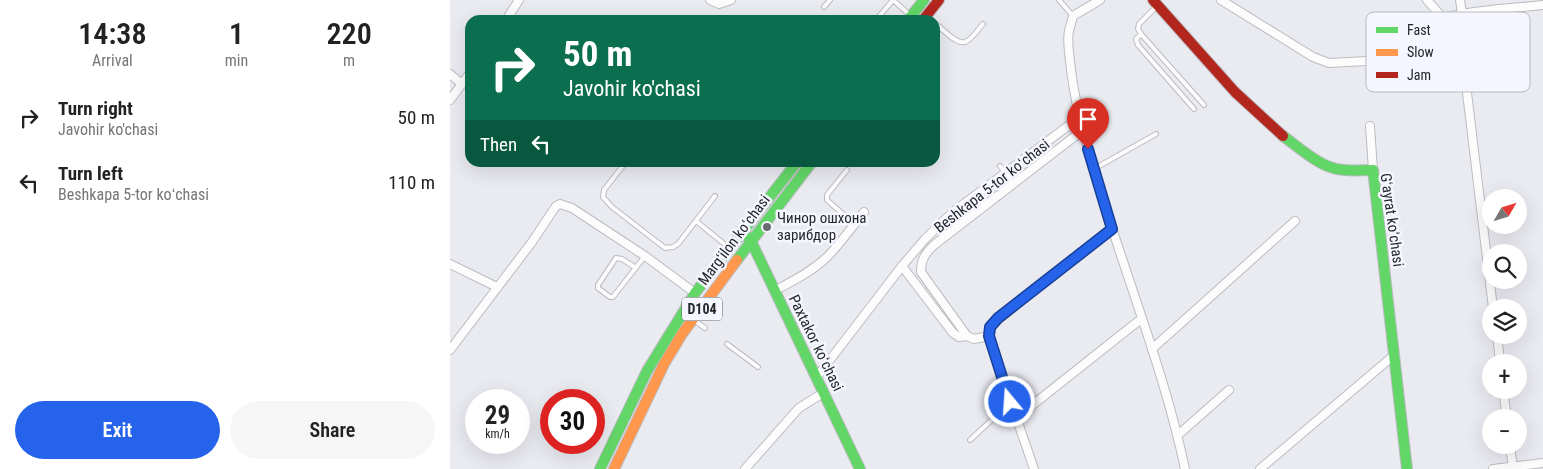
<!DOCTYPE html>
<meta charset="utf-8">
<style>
:root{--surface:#fff;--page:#f6f6f6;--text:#222;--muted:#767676;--accent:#2563eb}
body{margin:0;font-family:"Roboto Condensed",sans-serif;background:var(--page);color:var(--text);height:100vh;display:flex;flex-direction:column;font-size:19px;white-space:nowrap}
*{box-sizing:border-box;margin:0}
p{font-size:16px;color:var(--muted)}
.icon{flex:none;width:28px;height:28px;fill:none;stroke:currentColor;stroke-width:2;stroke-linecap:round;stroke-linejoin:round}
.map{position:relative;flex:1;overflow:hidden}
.details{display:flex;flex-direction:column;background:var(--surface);width:450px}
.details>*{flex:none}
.hud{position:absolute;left:15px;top:15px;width:475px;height:152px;border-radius:15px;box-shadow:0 5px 20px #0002;background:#0b6e4f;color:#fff;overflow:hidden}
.needle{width:32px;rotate:51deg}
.buttons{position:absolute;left:1032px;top:189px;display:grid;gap:10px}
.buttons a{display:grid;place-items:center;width:45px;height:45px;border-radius:50%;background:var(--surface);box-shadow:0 5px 20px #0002;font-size:25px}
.speed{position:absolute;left:15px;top:389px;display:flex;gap:10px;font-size:25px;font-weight:700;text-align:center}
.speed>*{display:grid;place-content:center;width:65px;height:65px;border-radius:50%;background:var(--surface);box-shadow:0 5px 20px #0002;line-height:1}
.speed small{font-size:12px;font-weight:400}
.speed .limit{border:8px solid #d22;background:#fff;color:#111}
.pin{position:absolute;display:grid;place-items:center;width:42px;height:42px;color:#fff;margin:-51px -21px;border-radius:50% 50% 50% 0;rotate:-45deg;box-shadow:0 0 5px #0007}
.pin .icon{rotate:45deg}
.me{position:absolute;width:55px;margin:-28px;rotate:342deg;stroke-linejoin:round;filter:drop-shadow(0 0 4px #0008)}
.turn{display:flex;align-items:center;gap:18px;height:105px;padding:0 15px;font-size:22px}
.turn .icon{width:65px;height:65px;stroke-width:2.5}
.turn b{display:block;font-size:35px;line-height:42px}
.then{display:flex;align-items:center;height:48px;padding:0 15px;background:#0003;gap:10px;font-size:19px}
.eta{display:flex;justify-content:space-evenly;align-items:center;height:85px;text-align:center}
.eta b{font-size:30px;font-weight:600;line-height:35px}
.primary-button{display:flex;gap:10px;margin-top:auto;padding:10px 15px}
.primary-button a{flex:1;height:58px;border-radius:30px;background:var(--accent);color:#fff;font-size:20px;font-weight:600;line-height:58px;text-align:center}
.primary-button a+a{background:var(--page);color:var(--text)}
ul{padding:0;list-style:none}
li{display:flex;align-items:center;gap:15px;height:65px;padding:0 15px}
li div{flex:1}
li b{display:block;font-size:19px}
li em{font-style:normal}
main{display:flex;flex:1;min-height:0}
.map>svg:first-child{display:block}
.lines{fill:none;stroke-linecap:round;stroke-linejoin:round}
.lane-casing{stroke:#bbbcc0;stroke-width:6}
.street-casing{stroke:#bbbcc0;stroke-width:10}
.fast-casing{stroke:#bbbcc0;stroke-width:12}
.slow-casing{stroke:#bbbcc0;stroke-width:12}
.jam-casing{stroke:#bbbcc0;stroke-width:12}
.lane{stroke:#fcfcfd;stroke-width:4}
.street{stroke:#fcfcfd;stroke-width:8}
.fast{stroke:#63d668;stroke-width:10}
.slow{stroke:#ff974d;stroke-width:10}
.jam{stroke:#b3261e;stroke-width:10}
.route-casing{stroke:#184099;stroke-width:12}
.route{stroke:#2563eb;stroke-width:9}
.poi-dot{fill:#6a6b70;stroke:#f5f6ff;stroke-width:2}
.labels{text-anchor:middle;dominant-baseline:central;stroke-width:5;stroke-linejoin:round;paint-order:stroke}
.shield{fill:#f5f6ff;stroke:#63646a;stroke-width:1}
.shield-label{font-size:14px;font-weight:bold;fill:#25262a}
.street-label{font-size:15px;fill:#25262a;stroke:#f5f6ff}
.poi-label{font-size:15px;fill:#25262a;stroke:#f5f6ff;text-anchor:start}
.key{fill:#f5f6ff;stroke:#b7b8bf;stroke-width:1}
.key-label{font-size:14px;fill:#25262a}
</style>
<main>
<section class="details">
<div class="eta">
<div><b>14:38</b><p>Arrival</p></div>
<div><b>1</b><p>min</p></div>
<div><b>220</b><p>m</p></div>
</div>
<ul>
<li><svg class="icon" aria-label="right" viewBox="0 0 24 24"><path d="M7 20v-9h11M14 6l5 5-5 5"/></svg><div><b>Turn right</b><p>Javohir ko'chasi</p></div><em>50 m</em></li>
<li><svg class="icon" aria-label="left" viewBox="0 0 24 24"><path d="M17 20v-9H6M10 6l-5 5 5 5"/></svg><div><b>Turn left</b><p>Beshkapa 5-tor koʻchasi</p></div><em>110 m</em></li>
</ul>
<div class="primary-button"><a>Exit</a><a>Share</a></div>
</section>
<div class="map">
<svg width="1093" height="469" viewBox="0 0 1093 469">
<rect width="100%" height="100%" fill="#eaebf1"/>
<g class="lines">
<defs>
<g id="lane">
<polyline points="443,0 460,15"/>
<polyline points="609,0 623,16"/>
<polyline points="374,7 380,0"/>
<polyline points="706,7 689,24 688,29 691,34 754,105"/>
<polyline points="426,20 443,0"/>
<path d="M485,23C491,28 507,45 515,42C522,40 528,29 533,24"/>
<polyline points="485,34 490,27"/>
<polyline points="691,34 686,39 688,45 744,109"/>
<polyline points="176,162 154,190 153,197 162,207 215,248 223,247 228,244 265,196"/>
<polyline points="550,166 563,183"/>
<polyline points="644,169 706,134"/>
<polyline points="397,170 377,195 377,200 404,224"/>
<polyline points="246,221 278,247"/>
<polyline points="186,268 172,259 166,258 148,285 148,288 160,297 163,297 195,256"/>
<polyline points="245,321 255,328"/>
<polyline points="277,344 308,367"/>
<polyline points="520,440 561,402"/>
</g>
<g id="street">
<polyline points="260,0 269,4 281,0"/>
<path d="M650,0L623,16C622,21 620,26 619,31C617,41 619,51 620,61C624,104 637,145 649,186C677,281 715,373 735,469"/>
<path d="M771,0L863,57L879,63L956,59C965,50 966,35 976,26C991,11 1069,8 1093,5"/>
<polyline points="977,0 992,17 1009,44 1014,68 1043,308"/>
<polyline points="1010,0 1012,14"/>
<polyline points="56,20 69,0"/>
<polyline points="0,74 12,84"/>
<polyline points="0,100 20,73"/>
<polyline points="920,126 923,170"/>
<polyline points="0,264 47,287"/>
<polyline points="452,266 503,333 509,337 517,336"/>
<path d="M324,291C343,281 361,272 377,257C390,244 402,227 414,212"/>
<polyline points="1047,335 1050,362"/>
<path d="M539,336L524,339L517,336L471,272C471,259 475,254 484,245L633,130"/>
<polyline points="702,349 845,221"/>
<polyline points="0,350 82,242 106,206 110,204 122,208 195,256 245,293"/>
<polyline points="366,378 452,266 475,239 503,212 630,117"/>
<polyline points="1053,390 1057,418"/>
<polyline points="566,418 691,319"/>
<polyline points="728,435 779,390"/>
<polyline points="1060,445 1063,469"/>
<polyline points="295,469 349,408 373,393"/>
<path d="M584,469L541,344C538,332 540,327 549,319L662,229"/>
<polyline points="810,469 943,356"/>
<polyline points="1043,469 1093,463"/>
</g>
<g id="fast">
<polyline points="458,20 474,0"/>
<path d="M833,136C847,146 867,164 883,168C895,172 910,170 923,170L957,469"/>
<polyline points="297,236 301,241 410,469"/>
<polyline points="287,260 362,162"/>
<polyline points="150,469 197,371 245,293 347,162"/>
</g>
<polyline id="slow" points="164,469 214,364 232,334 287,260"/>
<g id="jam">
<polyline points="703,0 785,92 833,136"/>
<polyline points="473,20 489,0"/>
</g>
</defs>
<use href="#lane" class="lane-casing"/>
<use href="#street" class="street-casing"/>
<use href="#fast" class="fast-casing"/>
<use href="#slow" class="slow-casing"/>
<use href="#jam" class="jam-casing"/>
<use href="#lane" class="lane"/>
<use href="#street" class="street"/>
<use href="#fast" class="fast"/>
<use href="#slow" class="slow"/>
<use href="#jam" class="jam"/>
</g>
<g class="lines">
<defs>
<polyline id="route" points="560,402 539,336 540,327 548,318 662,229 638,149"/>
</defs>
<use href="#route" class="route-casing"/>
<use href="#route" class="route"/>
</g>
<circle class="poi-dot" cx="317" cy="227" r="5"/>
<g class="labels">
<rect class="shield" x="232" y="297.5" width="40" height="23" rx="4"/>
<g class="shield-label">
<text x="252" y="309">D104</text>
</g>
<g class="street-label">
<text transform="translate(542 186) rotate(-38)">Beshkapa 5-tor koʻchasi</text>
<text transform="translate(942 220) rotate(82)">Gʻayrat koʻchasi</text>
<text transform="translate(284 240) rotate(-53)">Margʻilon koʻchasi</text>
<text transform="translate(366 343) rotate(64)">Paxtakor koʻchasi</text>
</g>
<g class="poi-label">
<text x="327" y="218">Чинор ошхона<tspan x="327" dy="17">зарибдор</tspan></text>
</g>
</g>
<rect x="916" y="12" width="164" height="80" rx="8" class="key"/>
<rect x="926" y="27" width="22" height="6" fill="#63d668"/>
<rect x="926" y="49" width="22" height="7" fill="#ff974d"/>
<rect x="926" y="72" width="22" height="6" fill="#b3261e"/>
<g class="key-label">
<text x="957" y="35">Fast</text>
<text x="957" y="57">Slow</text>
<text x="957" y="80">Jam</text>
</g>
</svg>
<div class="buttons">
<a><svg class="needle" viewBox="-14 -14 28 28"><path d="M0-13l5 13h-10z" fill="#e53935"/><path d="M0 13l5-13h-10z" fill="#767676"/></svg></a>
<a><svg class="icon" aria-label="search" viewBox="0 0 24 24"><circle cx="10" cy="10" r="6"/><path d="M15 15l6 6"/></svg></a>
<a><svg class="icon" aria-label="layers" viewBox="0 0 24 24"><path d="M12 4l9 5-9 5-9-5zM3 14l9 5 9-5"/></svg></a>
<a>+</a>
<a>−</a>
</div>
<div class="speed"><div>29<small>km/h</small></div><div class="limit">30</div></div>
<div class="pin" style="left:638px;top:149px;background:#d93025"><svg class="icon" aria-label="arrive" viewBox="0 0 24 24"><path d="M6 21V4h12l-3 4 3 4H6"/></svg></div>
<svg class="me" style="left:560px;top:402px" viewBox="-20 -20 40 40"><circle r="17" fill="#2563eb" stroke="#fff" stroke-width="3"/><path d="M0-11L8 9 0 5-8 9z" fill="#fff"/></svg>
<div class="hud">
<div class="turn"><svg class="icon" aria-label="right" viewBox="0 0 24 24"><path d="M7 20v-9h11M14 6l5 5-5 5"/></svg><div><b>50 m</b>Javohir ko'chasi</div></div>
<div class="then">Then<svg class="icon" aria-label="left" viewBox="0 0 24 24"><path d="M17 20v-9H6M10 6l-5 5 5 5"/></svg></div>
</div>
</div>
</main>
